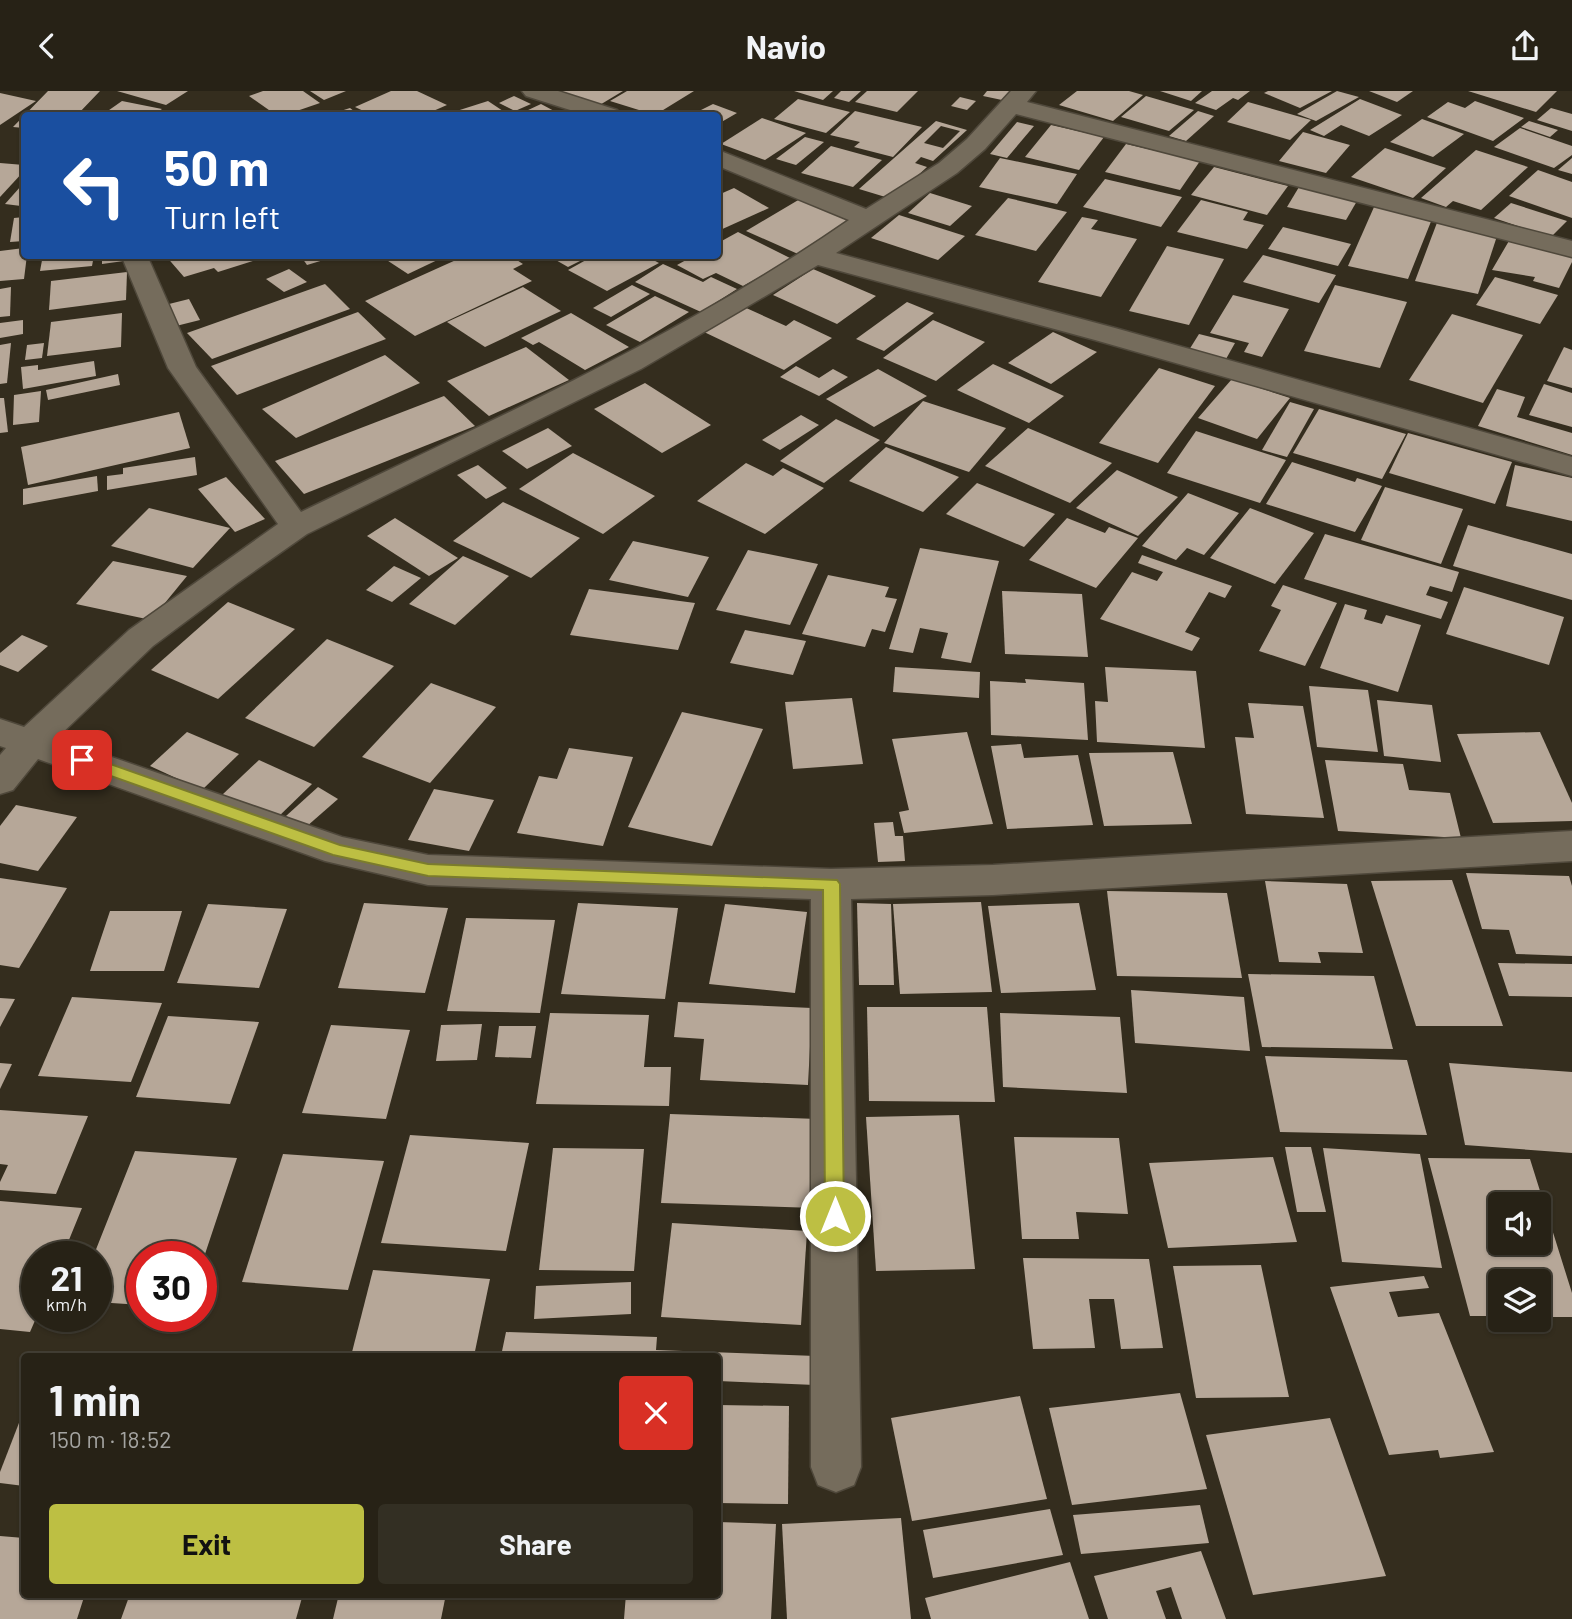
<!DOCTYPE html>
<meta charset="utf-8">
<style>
:root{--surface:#272216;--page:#332f23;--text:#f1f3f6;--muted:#a4a4a1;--line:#433f35;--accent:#bdbf43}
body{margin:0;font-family:Barlow,sans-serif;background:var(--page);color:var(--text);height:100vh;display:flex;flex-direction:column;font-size:26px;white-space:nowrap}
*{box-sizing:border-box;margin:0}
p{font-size:23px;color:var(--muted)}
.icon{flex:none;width:38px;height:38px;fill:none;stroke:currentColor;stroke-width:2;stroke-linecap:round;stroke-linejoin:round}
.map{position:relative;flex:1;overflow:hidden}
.sheet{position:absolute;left:21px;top:1262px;width:700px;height:245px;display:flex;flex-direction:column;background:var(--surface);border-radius:7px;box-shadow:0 2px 5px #0004,0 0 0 2px var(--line)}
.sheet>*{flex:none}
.top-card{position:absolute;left:21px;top:21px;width:700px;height:147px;border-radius:7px;box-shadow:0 2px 5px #0004,0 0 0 2px var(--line);background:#1a4fa0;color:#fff;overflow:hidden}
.buttons{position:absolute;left:1488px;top:1101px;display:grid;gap:14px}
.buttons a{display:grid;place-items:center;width:63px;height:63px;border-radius:7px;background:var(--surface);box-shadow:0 2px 5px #0004,0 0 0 2px var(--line);font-size:35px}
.speed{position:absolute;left:21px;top:1150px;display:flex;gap:14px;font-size:35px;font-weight:700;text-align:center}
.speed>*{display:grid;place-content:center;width:91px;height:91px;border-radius:50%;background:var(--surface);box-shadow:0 2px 5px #0004,0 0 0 2px var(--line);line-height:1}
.speed small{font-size:18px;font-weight:400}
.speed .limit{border:10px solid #d22;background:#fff;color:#111}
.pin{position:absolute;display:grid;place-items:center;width:60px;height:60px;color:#fff;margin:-30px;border-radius:14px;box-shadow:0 4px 10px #0006}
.me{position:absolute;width:77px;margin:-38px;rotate:0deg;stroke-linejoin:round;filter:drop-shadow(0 0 5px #0008)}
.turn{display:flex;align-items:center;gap:24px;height:147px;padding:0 28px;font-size:32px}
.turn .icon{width:91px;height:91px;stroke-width:2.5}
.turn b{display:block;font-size:49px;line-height:60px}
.round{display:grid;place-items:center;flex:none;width:74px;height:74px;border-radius:7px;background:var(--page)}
.head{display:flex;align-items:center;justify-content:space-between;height:119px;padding:0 28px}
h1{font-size:42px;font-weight:700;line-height:52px}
.cta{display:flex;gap:14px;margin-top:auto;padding:14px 28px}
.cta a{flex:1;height:80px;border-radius:7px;background:var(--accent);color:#111;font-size:28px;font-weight:700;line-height:80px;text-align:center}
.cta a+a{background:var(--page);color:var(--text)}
header{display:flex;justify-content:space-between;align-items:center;height:91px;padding:0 28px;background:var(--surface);font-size:32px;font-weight:700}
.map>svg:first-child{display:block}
.building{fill:#b6a798;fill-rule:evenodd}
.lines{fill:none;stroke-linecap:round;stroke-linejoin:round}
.street-casing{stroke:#4f483b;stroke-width:3}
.street{fill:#756c5c;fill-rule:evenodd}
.route{fill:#bdbf43;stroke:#7b7c2c;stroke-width:2}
</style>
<header><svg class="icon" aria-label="back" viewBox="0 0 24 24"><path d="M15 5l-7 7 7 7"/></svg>Navio<svg class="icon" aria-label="share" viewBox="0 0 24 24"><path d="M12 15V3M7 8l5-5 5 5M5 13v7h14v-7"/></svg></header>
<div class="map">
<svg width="1572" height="1528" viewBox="0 0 1572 1528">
<rect width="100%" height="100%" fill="#342d1e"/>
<g class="building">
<polygon points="48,0 100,0 77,24 24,24 24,37 13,36"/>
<polygon points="117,0 188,0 166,14"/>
<polygon points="263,0 303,0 320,12 285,24 276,24 249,5"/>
<polygon points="310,0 346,0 324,9"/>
<polygon points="391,0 417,0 447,14 424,24 372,24 355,16"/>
<polygon points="556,0 623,0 598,15"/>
<polygon points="627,0 694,0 655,24 610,10"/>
<polygon points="794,0 833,0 823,9"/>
<polygon points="841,0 861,0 849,11 834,7"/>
<polygon points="867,0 918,0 897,21 855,11"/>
<polygon points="987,0 1011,0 1002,9 983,5"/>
<polygon points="1077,0 1129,0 1143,4 1113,30 1059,14"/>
<polygon points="1160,0 1202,0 1191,10"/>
<polygon points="1212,0 1250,0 1238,9 1233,7 1216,19 1195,12"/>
<polygon points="1268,0 1332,0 1300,17 1264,2"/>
<polygon points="1337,0 1359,6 1316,30 1297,23"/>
<polygon points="1369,0 1413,0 1397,11"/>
<polygon points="1468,0 1557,0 1536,21"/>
<polygon points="0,2 36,10 0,34"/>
<polygon points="514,5 531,13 515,20 499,12"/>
<polygon points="1146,5 1194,19 1169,40 1121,26"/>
<polygon points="960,6 976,10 967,19 951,15"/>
<polygon points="798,8 850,21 826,42 774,28"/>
<polygon points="1360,8 1402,24 1369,45 1341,34 1324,45 1310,39"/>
<polygon points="122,10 162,18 153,24 102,24"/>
<polygon points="488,10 509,24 444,24"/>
<polygon points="1475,10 1524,27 1493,50 1427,26 1448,11 1465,17"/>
<polygon points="1248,11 1311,29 1290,49 1227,31"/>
<polygon points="541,13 556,21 547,24 535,24 526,20"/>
<polygon points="713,13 737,22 718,33 718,24 691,24"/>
<polygon points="350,17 359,24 328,24"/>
<polygon points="1551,17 1572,23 1572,40 1537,29"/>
<polygon points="855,20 922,36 893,66 854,56 860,51 830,44"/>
<polygon points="1198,20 1214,25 1186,50 1169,45"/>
<polygon points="762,27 806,42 765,69 721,53"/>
<polygon points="1422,28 1464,43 1433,66 1390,51"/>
<path d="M936,30L967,39L933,70L921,66L915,72L927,76L892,108L859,98ZM941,35L960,40L943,57L924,52Z"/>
<polygon points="1529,30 1558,39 1550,46 1521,36"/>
<polygon points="1017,31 1034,35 1007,67 990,63"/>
<polygon points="1051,34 1104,46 1079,79 1025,66"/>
<polygon points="1520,37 1572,55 1572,64 1554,77 1494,56"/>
<polygon points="1303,41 1350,54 1326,82 1279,70"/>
<polygon points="805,46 824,51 796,74 776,68"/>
<polygon points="1126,53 1200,70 1180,99 1105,81"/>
<polygon points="831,55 882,69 853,96 801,82"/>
<polygon points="1385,57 1446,77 1413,107 1351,86"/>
<polygon points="1476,59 1528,76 1481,119 1453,110 1446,116 1421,107"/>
<polygon points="1000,67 1077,83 1057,113 979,96"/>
<polygon points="1572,67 1572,83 1558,79"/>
<polygon points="0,72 24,74 24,80 0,106"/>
<polygon points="1214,76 1288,95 1267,124 1191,104"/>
<polygon points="1538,79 1572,91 1572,127 1509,105"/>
<polygon points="1105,88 1182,106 1161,136 1083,116"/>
<polygon points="21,95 24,95 24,111 21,115 5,113"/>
<polygon points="1299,96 1357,110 1346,129 1287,116"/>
<polygon points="734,97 769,117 718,140 718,104"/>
<polygon points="930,102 972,115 950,135 908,122"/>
<polygon points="1008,107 1067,121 1036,160 975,144"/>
<polygon points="800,108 851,131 798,163 746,140"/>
<polygon points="1201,109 1248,121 1243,129 1264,134 1247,158 1177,141"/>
<polygon points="1511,112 1567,130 1551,146 1494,127"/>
<polygon points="1374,116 1432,128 1408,188 1348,175"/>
<polygon points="899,124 965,145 938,169 871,147"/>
<polygon points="24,126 24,150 10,151 14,127"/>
<polygon points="1082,126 1098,129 1091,138 1137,148 1101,206 1038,191"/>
<polygon points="1438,129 1498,142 1478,203 1415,190"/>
<polygon points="1283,136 1351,153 1338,175 1268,158"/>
<polygon points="738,141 792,168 743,195 716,182 703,188 677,174 695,164 718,164 718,152"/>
<polygon points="1513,143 1572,158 1572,171 1559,197 1533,190 1535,186 1492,179"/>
<polygon points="1167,155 1224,168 1189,234 1129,220"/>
<polygon points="24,157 24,164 27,164 24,188 0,190 0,160"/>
<polygon points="43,164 94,164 92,175 40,180"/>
<polygon points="102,164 123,164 124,170 102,173"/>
<polygon points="165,164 256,164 259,168 218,181 214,177 184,186"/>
<polygon points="300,164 337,164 337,165 307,174"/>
<polygon points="379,164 448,164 408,183"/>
<polygon points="467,164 509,164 523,173 513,178 532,190 415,245 365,210"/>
<polygon points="562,164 592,164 568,176 554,168"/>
<polygon points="595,164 644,164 659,172 607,200 568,179"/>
<polygon points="1263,164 1336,184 1319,212 1243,191"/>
<polygon points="663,173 703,191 711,186 737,198 701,221 635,191"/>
<polygon points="289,178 307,191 284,201 266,188"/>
<polygon points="813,178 876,205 837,233 773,204"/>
<polygon points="127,181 126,209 49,219 51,190"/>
<polygon points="1495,186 1558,204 1540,233 1476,214"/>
<polygon points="325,193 350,218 212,268 187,242"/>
<polygon points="632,194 650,203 611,226 593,217"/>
<polygon points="1335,194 1407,211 1380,277 1304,260"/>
<polygon points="11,196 10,225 0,226 0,198"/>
<polygon points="523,196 561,220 485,256 447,231"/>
<polygon points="1233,204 1289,218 1262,266 1244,261 1249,252 1210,242"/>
<polygon points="655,205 689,221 640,251 606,234"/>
<polygon points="189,208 200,229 172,236 161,215"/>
<polygon points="907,211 934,222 884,260 856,248"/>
<polygon points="744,216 786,235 794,229 832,247 784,279 704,241"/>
<polygon points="358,221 386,248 237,304 211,275"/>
<polygon points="122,222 121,256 47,265 51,231"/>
<polygon points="571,222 629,256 585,279 539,251 533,254 521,247"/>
<polygon points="1452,223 1523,244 1483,312 1409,289"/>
<polygon points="23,229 23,243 0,247 0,232"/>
<polygon points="933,229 985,251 936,290 883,267"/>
<polygon points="1053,241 1097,261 1051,293 1008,272"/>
<polygon points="1199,243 1235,252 1226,268 1189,259"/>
<polygon points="11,252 7,292 0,293 0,254"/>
<polygon points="44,252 42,267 25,269 27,254"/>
<polygon points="526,256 569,289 489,325 447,290"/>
<polygon points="1564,256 1572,259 1572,297 1547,290"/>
<polygon points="385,264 420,292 296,347 262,318"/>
<polygon points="94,270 96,285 23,298 21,276 38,274 38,279"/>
<polygon points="993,273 1064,305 1029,332 957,299"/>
<polygon points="796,275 819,287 833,278 848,286 819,305 780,286"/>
<polygon points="1159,277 1215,295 1158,372 1099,352"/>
<polygon points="878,278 927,305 874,336 826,308"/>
<polygon points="118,283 120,294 48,309 46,299"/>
<polygon points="1232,288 1290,307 1257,348 1198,327"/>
<polygon points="645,292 711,334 662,362 594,318"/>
<polygon points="1544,293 1572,302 1572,336 1529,324"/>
<polygon points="1497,298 1525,306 1517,326 1572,342 1572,364 1478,335"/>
<polygon points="41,300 39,331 13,334 14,304"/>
<polygon points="444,305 475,335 304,403 275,370"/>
<polygon points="0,307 4,307 8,341 0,342"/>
<polygon points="923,310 1006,337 969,381 884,352"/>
<polygon points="1290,311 1314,318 1287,366 1262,359"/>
<polygon points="1319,318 1406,343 1382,388 1293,362"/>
<polygon points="179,321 190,357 28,394 21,356"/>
<polygon points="801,324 819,334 780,359 762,349"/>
<polygon points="836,328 880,349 824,392 780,370"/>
<polygon points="548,337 572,355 527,378 502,360"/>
<polygon points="1028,337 1112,372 1070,412 985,375"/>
<polygon points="1196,340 1286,369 1260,412 1167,382"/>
<polygon points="1408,342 1512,371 1495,413 1389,382"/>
<polygon points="886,356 959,386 923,421 849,390"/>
<polygon points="573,362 655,405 603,443 519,398"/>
<polygon points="195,366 197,384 107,399 107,385 123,383 123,377"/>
<polygon points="1292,371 1355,391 1357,387 1382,395 1355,441 1266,413"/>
<polygon points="746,372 773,385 783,377 824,397 765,443 697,410"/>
<polygon points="478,374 507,397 486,408 457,384"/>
<polygon points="1515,374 1572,387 1572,430 1506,415"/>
<polygon points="1117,379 1178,406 1138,445 1076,417"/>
<polygon points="97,385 98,400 23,414 23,398"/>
<polygon points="226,386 265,428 235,441 198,398"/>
<polygon points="977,392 1055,423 1024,456 946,423"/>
<polygon points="1385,396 1463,418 1441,473 1361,449"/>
<polygon points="1188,402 1239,422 1204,464 1187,457 1176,469 1142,455"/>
<polygon points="503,411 580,447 531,487 453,450"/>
<polygon points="149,417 230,437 193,477 111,455"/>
<polygon points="1250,417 1314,442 1275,493 1210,467"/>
<polygon points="395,427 458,467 429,485 367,445"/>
<polygon points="1067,427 1105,442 1109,436 1138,447 1096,497 1029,469"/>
<polygon points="1468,434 1572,463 1572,509 1453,475"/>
<polygon points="1325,443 1459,481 1452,501 1430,495 1426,504 1448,511 1441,528 1304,488"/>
<polygon points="633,450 709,466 688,506 609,489"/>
<polygon points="920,457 999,470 971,572 941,567 948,542 920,537 913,562 889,558"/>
<polygon points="748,459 818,473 790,534 716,519"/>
<polygon points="1142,464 1232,495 1225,507 1209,501 1185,541 1200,547 1192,560 1100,528 1132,481 1157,490 1163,481 1138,472"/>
<polygon points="463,465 509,485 455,534 409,513"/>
<polygon points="113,470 187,485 151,529 76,513"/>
<polygon points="394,475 421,487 392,511 366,499"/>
<polygon points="828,484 889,496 885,506 897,508 885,541 872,538 865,556 802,543"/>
<polygon points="1283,494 1337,512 1305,575 1259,560 1281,519 1271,515"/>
<polygon points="1464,496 1564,526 1549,574 1446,543"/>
<polygon points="589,498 695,512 678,559 570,544"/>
<polygon points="1002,500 1082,503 1088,566 1005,563"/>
<polygon points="228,511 295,538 218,608 151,579"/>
<polygon points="1345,513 1367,519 1364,528 1382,533 1386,524 1421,534 1398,601 1320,577"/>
<polygon points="745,539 806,550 793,584 730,572"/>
<polygon points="22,544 48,555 18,581 0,574 0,562"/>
<polygon points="327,548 394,575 314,656 245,627"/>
<polygon points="895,576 980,581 979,607 893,601"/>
<polygon points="1105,576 1196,580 1205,657 1097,651 1095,610 1108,611"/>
<polygon points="1025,588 1084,592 1088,649 991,644 990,590 1026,592"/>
<polygon points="431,592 496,616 430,692 362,666"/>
<polygon points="1309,595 1368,599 1378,661 1317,656"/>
<polygon points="852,607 863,673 793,678 785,611"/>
<polygon points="1377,609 1432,614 1441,671 1384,665"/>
<polygon points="1248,612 1303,615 1324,727 1246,723 1235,646 1254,647"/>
<polygon points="682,621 763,638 712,755 628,736"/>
<polygon points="187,641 239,663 202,699 150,675"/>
<polygon points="967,641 993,733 904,742 899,721 909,719 892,648"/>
<polygon points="1540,641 1572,712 1572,730 1493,732 1457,643"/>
<polygon points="1021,653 1024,667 1078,664 1093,734 1007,738 991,655"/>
<polygon points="569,657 633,666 603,755 517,742 539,685 557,688"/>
<polygon points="1173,661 1192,733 1104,735 1089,662"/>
<polygon points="259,669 312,693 275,729 222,704"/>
<polygon points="1325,669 1403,673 1409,699 1450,702 1461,747 1338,740"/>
<polygon points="318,696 338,708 306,736 286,725"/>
<polygon points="434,698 494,709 469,760 408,749"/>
<polygon points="16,714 77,726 38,780 0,772 0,735"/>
<polygon points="893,731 895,745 903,745 905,770 878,771 874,732"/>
<polygon points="1466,782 1569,785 1572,795 1572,865 1516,863 1509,839 1482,838"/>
<polygon points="0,787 67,797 19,877 0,874"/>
<polygon points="1452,789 1503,935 1416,935 1371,790"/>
<polygon points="1265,790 1347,793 1363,862 1318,861 1321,872 1279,871"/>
<polygon points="1107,800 1227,802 1242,887 1117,885"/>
<polygon points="981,811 992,901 900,903 893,813"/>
<polygon points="364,812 448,817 425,902 338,897"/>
<polygon points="578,812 678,817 665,908 561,903"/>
<polygon points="857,812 891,813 894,894 859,894"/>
<polygon points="1079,812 1096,899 1001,902 988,815"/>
<polygon points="208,813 287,818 259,897 177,892"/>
<polygon points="725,813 807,821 795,902 709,893"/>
<polygon points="110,820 182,820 164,880 90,880"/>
<polygon points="466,827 555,829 540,922 447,920"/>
<polygon points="1498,872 1572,873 1572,906 1509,905"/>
<polygon points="1248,883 1374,885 1393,958 1262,956"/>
<polygon points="1131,899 1244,906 1250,960 1135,952"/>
<polygon points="72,906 162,912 131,991 38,985"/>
<polygon points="0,907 15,908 0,936"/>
<polygon points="678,911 812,917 808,994 700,989 704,948 674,946"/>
<polygon points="867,916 987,916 995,1011 869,1010"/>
<polygon points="550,922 649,924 644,976 671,976 669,1015 536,1013"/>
<polygon points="1000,922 1120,926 1127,1002 1003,996"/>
<polygon points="168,925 259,931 230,1013 136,1006"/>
<polygon points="482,933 477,969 436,970 441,934"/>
<polygon points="331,934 410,939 386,1028 302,1022"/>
<polygon points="499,935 536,935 531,967 495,966"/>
<polygon points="1265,965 1407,969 1427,1044 1280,1041"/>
<polygon points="0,972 12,973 0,998"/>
<polygon points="1449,972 1572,981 1572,1062 1465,1054"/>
<polygon points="0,1019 88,1025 56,1103 0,1099 0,1091 8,1074 0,1073"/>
<polygon points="670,1023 818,1028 815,1117 661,1112"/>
<polygon points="959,1024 975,1178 876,1180 866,1026"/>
<polygon points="410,1044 529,1052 506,1160 381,1152"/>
<polygon points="1014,1046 1119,1047 1128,1123 1076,1121 1079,1148 1022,1148"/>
<polygon points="1285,1056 1311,1056 1326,1121 1297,1121"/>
<polygon points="553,1057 644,1058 634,1180 539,1179"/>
<polygon points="1323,1057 1420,1063 1442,1177 1342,1171"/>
<polygon points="135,1060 237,1067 202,1172 201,1166 142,1166 142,1214 96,1211 96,1166 93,1166"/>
<polygon points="283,1063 384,1070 348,1199 242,1191"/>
<polygon points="1273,1066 1297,1151 1168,1157 1149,1072"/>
<path d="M1428,1067L1530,1068L1572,1202V1226H1538V1190H1500V1225H1470ZM1500,1113H1538V1152H1500Z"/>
<polygon points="0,1110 82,1117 62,1166 37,1166 37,1225 30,1241 0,1238"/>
<polygon points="672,1132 807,1140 801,1234 661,1226"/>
<polygon points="1023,1167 1149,1168 1163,1257 1121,1258 1114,1208 1089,1208 1095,1257 1033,1258"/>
<polygon points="1261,1174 1289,1306 1196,1307 1173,1175"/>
<polygon points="373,1179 490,1188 474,1265 351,1265"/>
<polygon points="1424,1185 1429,1197 1389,1201 1398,1226 1439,1222 1494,1361 1440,1367 1438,1359 1389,1364 1330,1196"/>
<polygon points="631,1191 631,1223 534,1228 536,1195"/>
<polygon points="506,1241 657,1246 656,1259 816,1265 815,1294 718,1290 718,1265 501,1265"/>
<polygon points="1180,1302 1207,1398 1072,1414 1049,1317"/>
<polygon points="1020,1305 1047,1408 912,1430 891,1327"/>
<polygon points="718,1314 789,1315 788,1413 718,1412"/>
<polygon points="24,1319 24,1395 0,1392 0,1381"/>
<polygon points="1330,1327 1386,1485 1253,1504 1206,1344"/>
<polygon points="1200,1414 1209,1452 1081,1463 1073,1424"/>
<polygon points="1050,1418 1063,1464 933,1487 923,1439"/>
<polygon points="901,1427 911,1528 787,1528 782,1433"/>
<polygon points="718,1431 776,1433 771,1528 624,1528 626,1503 718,1503"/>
<polygon points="0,1445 24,1447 24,1503 85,1503 77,1528 0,1528"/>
<polygon points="1201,1460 1226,1528 1182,1528 1171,1496 1156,1500 1166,1528 1108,1528 1094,1485"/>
<polygon points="1070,1471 1089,1528 931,1528 925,1507"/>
<polygon points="130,1503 303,1503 296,1528 121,1528"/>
<polygon points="339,1503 446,1503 441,1528 333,1528"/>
</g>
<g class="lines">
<defs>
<g id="street">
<polygon points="522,0 558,0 617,19 621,24 586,24 526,5"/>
<path d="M1011,0H1036L1027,11L1572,150V166L1016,23L985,58L957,82L836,162L1115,237L1572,366V385L1095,249L818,174L641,278L307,443L236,493L153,555L57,647L342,746L428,764L831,778L993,774L1572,740V770L993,804L851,808L861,1376L854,1394L836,1401L818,1394L811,1376V808L428,794L325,770L38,668L13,699L0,703V664L6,657L0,655V628L24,636L129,539L278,433L168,277L121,164H147L196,276L301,421C487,331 679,247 849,129L718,75V59L866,118L939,72L967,48Z"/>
</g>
</defs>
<use href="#street" class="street-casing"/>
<use href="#street" class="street"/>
</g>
<polygon class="route" points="82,663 340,754 428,773 837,789 840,793 844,1125 841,1131 835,1134 828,1131 825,1125 823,799 428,785 333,764 77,673 75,669 77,665"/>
</svg>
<div class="buttons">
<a><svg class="icon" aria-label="sound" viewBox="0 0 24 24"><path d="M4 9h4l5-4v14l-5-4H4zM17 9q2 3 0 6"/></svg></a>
<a><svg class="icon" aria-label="layers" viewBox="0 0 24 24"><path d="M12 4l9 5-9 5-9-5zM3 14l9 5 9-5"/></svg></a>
</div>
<div class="speed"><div>21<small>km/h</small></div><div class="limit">30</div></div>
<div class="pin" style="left:82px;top:669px;background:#d93025"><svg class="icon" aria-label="arrive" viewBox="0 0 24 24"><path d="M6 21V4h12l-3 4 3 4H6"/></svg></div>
<svg class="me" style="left:835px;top:1125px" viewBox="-20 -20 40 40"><circle r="17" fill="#bdbf43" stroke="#fff" stroke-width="3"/><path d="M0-11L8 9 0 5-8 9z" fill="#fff"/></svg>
<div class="top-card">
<div class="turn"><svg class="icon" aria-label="left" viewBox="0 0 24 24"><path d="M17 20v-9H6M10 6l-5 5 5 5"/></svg><div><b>50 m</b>Turn left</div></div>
</div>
<section class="sheet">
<div class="head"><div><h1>1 min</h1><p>150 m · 18:52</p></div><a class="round" style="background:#d93025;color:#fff"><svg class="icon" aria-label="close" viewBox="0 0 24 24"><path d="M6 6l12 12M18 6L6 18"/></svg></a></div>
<div class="cta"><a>Exit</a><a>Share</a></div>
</section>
</div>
